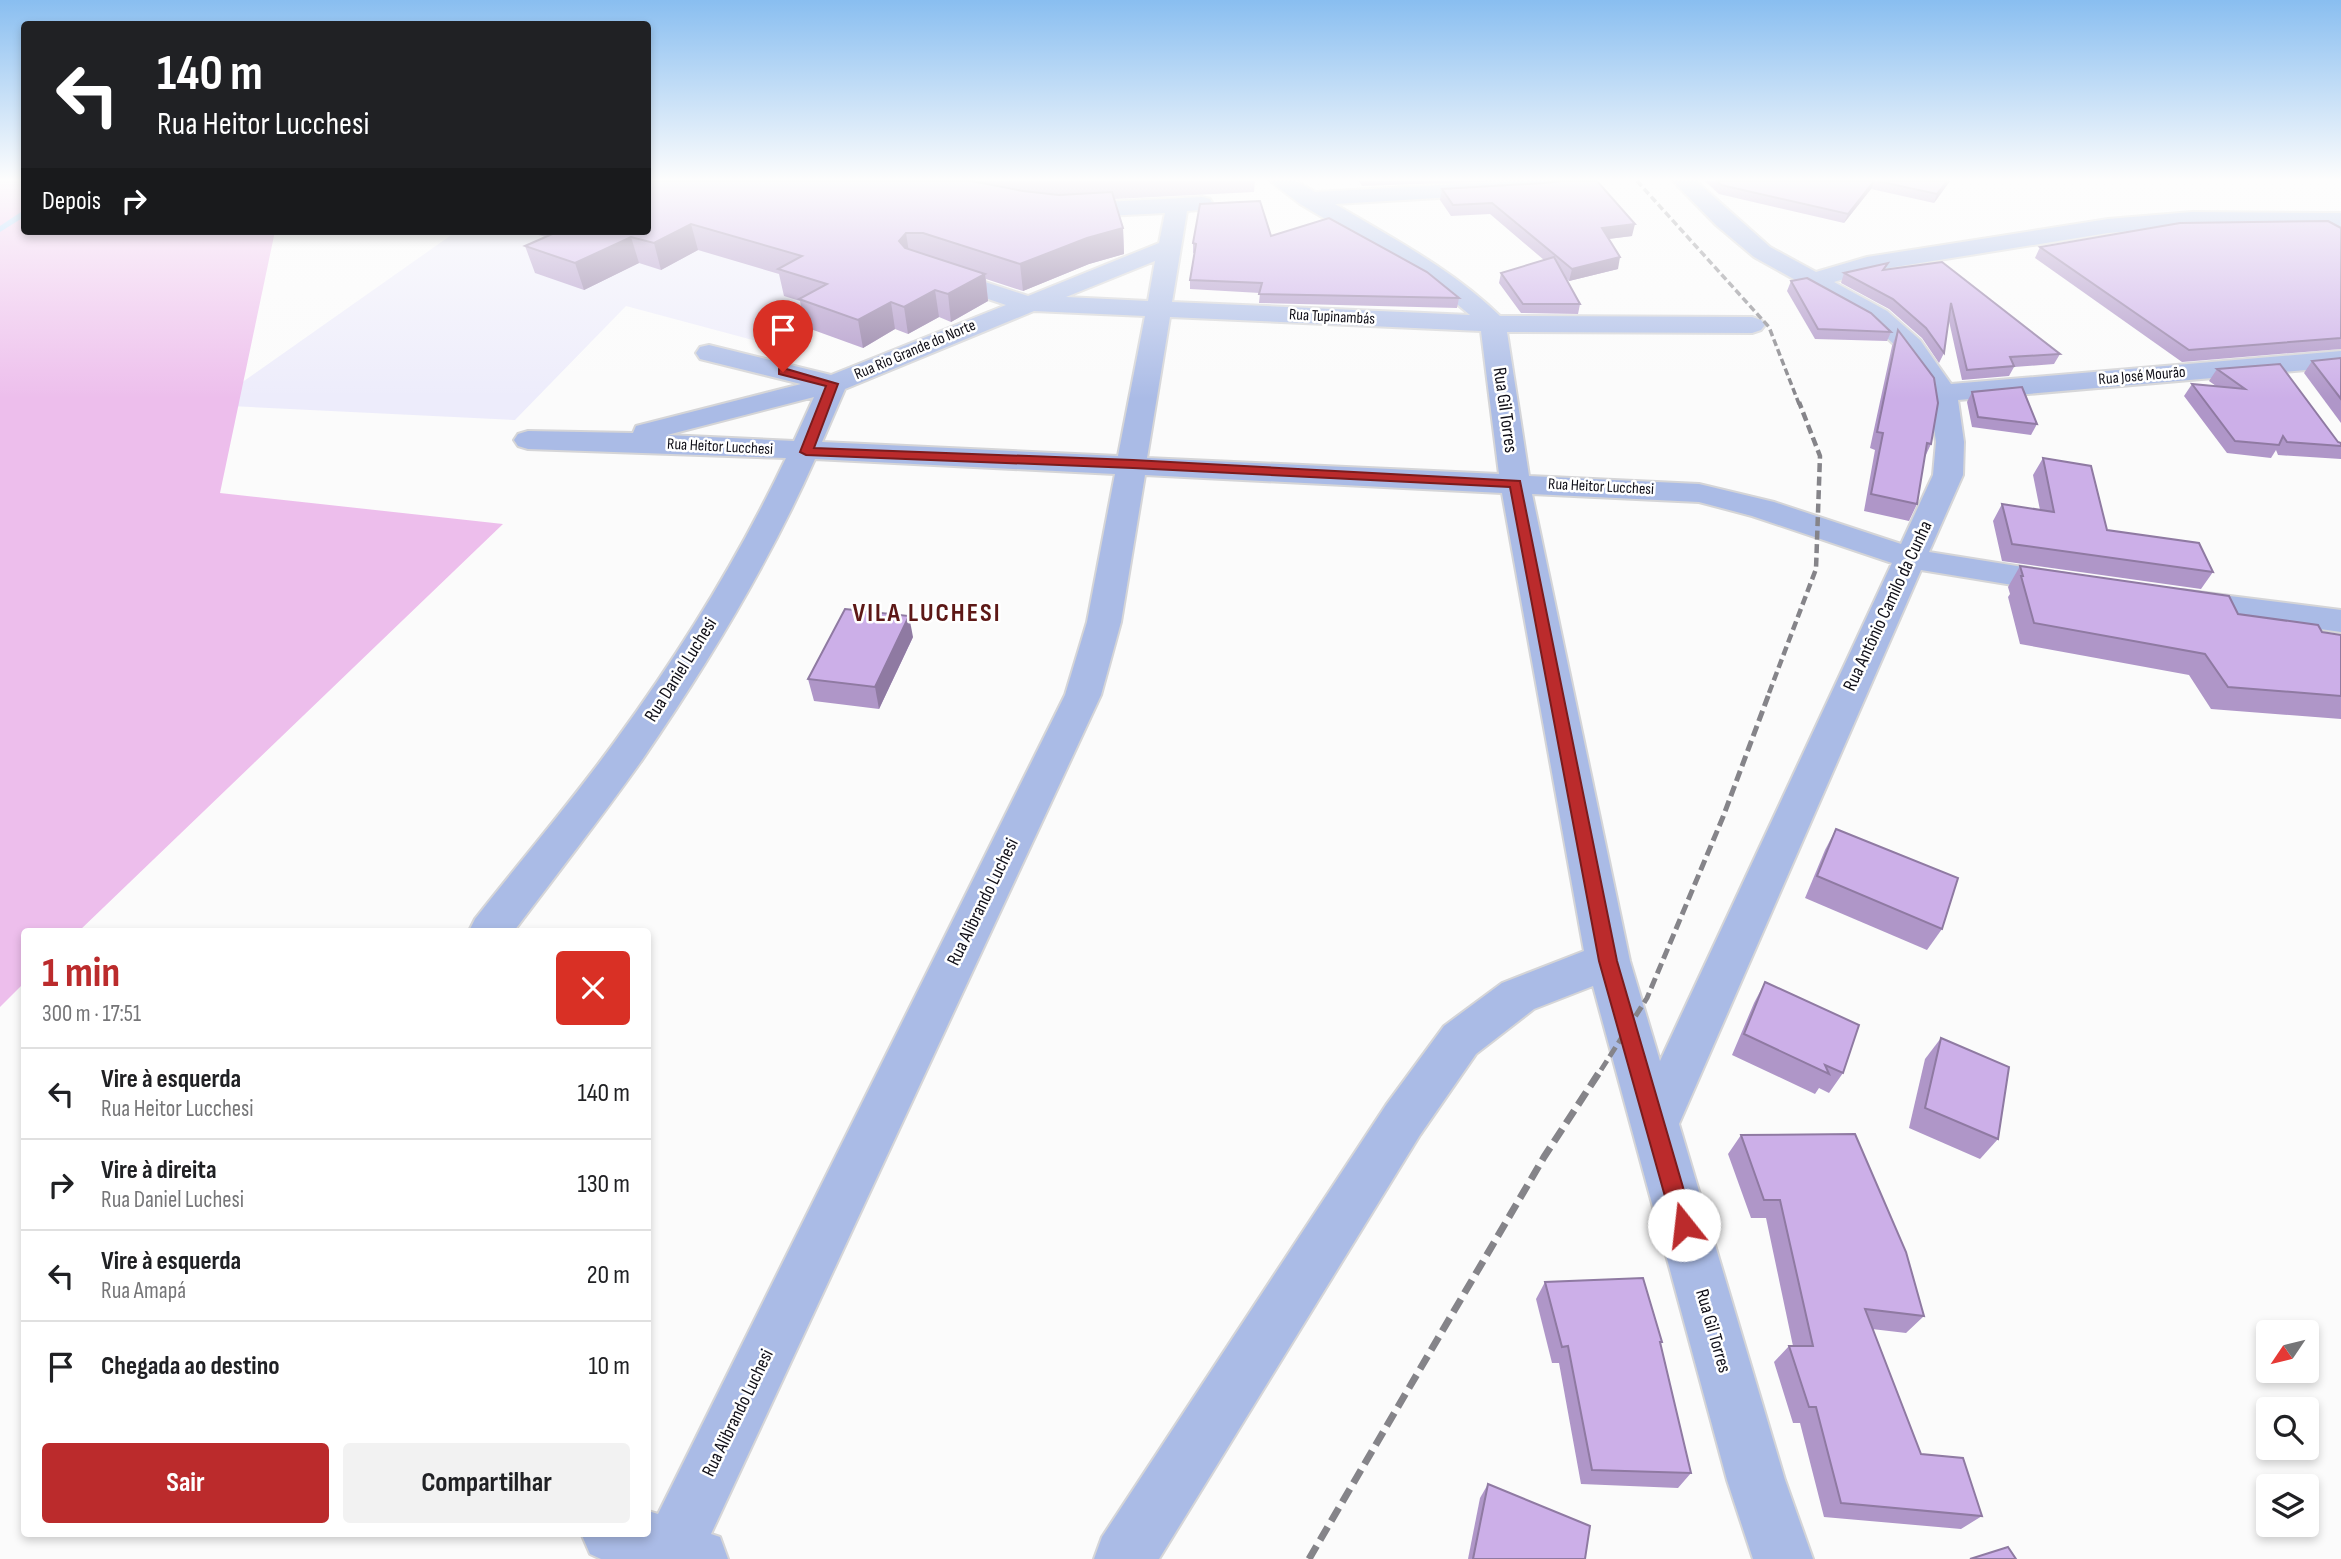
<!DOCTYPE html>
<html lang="pt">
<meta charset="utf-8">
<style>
:root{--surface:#fff;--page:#f2f2f2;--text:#202124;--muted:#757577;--line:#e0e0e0;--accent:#bb2b2c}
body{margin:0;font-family:"Sofia Sans Condensed",sans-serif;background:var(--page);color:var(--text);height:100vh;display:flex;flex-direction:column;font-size:26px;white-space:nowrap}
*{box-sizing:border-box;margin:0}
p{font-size:23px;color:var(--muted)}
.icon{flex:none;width:38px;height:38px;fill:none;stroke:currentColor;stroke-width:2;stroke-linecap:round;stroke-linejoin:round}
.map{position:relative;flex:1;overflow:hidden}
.drawer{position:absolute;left:21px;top:928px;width:630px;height:609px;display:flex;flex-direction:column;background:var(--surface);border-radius:7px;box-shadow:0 4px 10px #0003}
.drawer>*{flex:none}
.guide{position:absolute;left:21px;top:21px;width:630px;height:214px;border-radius:7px;box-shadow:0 4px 10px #0003;background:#202124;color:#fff;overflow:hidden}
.needle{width:46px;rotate:235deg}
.buttons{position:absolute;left:2256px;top:1320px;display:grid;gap:14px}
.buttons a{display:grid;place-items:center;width:63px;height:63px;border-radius:7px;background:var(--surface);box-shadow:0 4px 10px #0003;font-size:35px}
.pin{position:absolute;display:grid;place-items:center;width:60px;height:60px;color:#fff;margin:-72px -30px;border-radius:50% 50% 50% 0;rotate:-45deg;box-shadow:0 0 7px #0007}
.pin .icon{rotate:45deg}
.me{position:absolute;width:77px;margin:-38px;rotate:344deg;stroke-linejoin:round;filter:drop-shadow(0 0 5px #0008)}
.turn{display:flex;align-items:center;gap:24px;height:147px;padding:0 21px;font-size:32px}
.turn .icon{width:91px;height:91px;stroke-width:2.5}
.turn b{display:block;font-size:49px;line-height:60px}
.then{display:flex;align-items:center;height:66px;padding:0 21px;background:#0003;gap:14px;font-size:26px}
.round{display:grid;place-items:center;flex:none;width:74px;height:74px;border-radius:7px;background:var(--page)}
.headline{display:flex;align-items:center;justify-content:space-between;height:119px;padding:0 21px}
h1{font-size:42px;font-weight:700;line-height:52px;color:var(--accent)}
.button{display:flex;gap:14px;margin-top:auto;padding:14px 21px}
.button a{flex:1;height:80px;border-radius:7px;background:var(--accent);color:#fff;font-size:28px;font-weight:700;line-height:80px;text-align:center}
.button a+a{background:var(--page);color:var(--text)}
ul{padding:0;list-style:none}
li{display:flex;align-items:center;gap:21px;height:91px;padding:0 21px;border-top:2px solid var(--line)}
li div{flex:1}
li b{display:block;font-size:26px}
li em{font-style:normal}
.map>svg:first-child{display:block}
.built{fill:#edecfb}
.green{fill:#edbeec}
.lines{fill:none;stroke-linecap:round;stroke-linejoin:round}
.stream{fill:#9cccfc;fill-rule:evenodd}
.street-casing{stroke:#d5d5d7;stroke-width:4}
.street{fill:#aabbe6;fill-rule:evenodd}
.rail-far3{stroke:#858489;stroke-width:3.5;stroke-dasharray:7 3.5;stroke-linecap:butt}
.rail-far2{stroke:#858489;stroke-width:4.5;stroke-dasharray:9 4.5;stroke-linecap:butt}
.rail-far1{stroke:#858489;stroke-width:5;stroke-dasharray:11 5;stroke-linecap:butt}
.rail{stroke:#858489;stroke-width:7;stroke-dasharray:15 7;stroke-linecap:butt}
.wall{fill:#af96c8}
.shaded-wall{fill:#8f7aa2}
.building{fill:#ccafe8;stroke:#8f7aa2;stroke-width:2}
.route{fill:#bb2b2c;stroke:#7a1c1d;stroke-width:2}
.labels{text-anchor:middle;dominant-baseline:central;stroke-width:5;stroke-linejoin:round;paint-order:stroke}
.far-street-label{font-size:16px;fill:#100f18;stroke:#fff}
.street-label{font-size:19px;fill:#100f18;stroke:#fff}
.district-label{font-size:26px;font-weight:bold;letter-spacing:2px;fill:#5d1816;stroke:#fff}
</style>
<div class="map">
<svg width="2341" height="1559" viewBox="0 0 2341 1559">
<rect width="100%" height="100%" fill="#fbfbfb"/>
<polygon class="built" points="982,209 764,343 626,306 515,420 210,405 457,231 648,231"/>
<polygon class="green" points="0,181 24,181 24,231 275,231 220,493 503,524 79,931 24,931 24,983 0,1007"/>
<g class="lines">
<polygon class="stream" points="21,212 24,212 24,217 0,232 0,226"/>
<defs>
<g id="street">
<path d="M1270,181H1296L1315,192L1518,181H1582L1579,186L1541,192L1335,204C1392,238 1452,269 1500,316L1752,317L1761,320L1765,325L1761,330L1752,333L1507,332L1529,476L1699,484L1774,502L1901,544L1933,475L1936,442L1929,393L1901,351L1869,321L1754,257L1716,225L1673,181H1696L1770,247L1816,272L1867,257L2108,219L2192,212L2341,213V227L2192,226L2108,233L1870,271L1834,282L1887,311L1920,340L1951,384L2341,351V367L1958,400L1964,442L1963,475L1929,552L2067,574L2079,577L2083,584L2079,591L2067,594L1921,570L1679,1124L1785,1480L1813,1559H1753L1727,1480L1593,986L1534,1009L1476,1054L1420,1135L1159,1559H1094L1102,1537L1386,1105L1444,1026L1502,983L1584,951L1502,493L1145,475L1121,622L1101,695L711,1534L720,1537L728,1559H601L590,1554L581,1533H648V1511L658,1514L1065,695L1087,622L1115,474L815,459C768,565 707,665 642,760C601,818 557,874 514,931H469L475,919C522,859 572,801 616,740C681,651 739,557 786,458L528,449L518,446L514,440L518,434L528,431L633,433L636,426L801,384L700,359L696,353L700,347L709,345L831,375L1006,305L929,279L925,274L929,269L937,267L945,269L1028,296L1159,243L1165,213L1066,218L1058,216L1055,211L1058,206L1066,204L1202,197L1210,199L1213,204L1210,209L1187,211L1172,302L1470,315L1427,279L1300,204ZM1155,261L1148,301L1066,297ZM1034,311L1145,316L1118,456L822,442L845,389ZM1170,317L1481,331L1499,474L1147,458ZM814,397L794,441L667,435ZM1532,494L1699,502L1752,516L1892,563L1660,1061L1630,961Z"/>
<polygon points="2182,590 2341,610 2341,632 2170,607 2165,600 2170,593"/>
</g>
</defs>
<use href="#street" class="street-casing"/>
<use href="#street" class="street"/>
<polyline class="rail-far3" points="1637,181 1769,327 1799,404"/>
<polyline class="rail-far2" points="1769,693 1816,569 1820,456 1799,402"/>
<polyline class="rail-far1" points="1601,1070 1647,998 1723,817 1770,691"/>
<polyline class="rail" points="1309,1559 1544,1157 1602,1068"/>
</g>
<g class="wall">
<polygon points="648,181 1255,181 1254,192 1114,199 1123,228 1124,254 1089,264 1023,291 986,279 988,301 951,322 939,317 908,334 895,329 863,348 805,327 800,301 784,296 779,274 698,250 661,270 639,263 584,290 535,273 525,246 546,237 523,231 648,231"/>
<polygon points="1359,181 1506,181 1362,186"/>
<polygon points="1705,181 1950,181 1934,203 1871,189 1844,223 1719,194"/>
<polygon points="1442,189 1632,236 1609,239 1618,269 1569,281 1566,278 1580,304 1578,314 1521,313 1499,283 1501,273 1544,260 1490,214 1451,216 1440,200"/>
<polygon points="2341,228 2341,349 2182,362 2035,258 2040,247"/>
<polygon points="1271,236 1459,298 1457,308 1259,303 1260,293 1190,289 1190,280 1195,253 1193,253 1193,243"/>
<polygon points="1886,270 2060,354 2054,364 2014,367 2009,376 1962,380 1949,321 1944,353 1939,363 1922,338 1889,309 1841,283 1844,273"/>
<polygon points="1791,281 1891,332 1887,341 1815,339 1787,291"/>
<polygon points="1898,330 1931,444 1924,459 1917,504 1909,521 1864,511 1875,450 1870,448 1892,346"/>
<polygon points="2341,358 2341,423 2304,373 2312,361"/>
<polygon points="2217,369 2338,442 2341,443 2341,459 2278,455 2276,450 2271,458 2227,453 2184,396 2192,384 2216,386 2209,381"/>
<polygon points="1972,392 2037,424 2031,435 1972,427 1967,402"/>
<polygon points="2043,458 2107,530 2213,572 2201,589 2002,561 1993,521 2002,504 2040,510 2033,475"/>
<polygon points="2020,566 2322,632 2341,635 2341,719 2211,709 2189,675 2020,644 2008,597 2010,594 2008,587"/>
<polygon points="913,637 879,709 814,701 808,679"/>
<polygon points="1836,829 1942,929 1927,950 1805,898 1825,850"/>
<polygon points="1765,982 1843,1073 1829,1093 1819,1088 1815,1094 1732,1055 1754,1003"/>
<polygon points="1941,1038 1998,1139 1980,1159 1909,1128 1925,1059"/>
<polygon points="1741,1135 1924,1316 1906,1333 1872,1329 1921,1454 1982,1516 1961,1529 1824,1517 1800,1423 1793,1423 1774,1362 1789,1346 1793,1346 1766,1218 1751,1218 1728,1154"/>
<polygon points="1545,1282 1662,1342 1660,1344 1691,1473 1678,1488 1581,1484 1559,1363 1552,1363 1536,1299"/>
<polygon points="1488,1484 1585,1559 1468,1559 1480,1498"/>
</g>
<g class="shaded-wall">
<polygon points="1875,181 1871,189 1844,223 1848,214"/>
<polygon points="1947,181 1950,181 1934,203 1937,194"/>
<polygon points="691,224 698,250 661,270 654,243"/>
<polygon points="1635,224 1632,236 1599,240 1602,228"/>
<polygon points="1123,228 1124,254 1089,264 1023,291 1020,264 1087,238"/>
<polygon points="906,233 910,259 899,241"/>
<polygon points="631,237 639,263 584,290 575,263"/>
<polygon points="1620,257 1618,269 1569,281 1572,269"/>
<polygon points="985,274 988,301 951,322 948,294"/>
<polygon points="935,290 939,317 908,334 904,307"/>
<polygon points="891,302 895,329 863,348 858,320"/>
<polygon points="909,616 913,637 879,709 875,687"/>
</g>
<g class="building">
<polygon points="648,181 972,181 1023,191 1059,195 1112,192 1123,228 1087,238 1020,264 923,233 906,233 899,241 905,248 985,274 948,294 935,290 904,307 891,302 858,320 799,299 827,284 778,269 802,256 691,224 654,243 631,237 575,263 525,246 559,231 648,231"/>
<polygon points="1560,181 1597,181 1635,224 1602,228 1620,257 1572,269 1492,203 1453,205 1442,189 1544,183"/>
<polygon points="1717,181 1874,181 1848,214 1721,185"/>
<polygon points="1877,181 1947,181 1937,194"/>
<polygon points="1260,201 1271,236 1329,218 1427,272 1459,298 1259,294 1262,283 1190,280 1196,244 1193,243 1200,204"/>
<polygon points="2328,221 2341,228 2341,338 2189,350 2040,247 2180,223"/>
<polygon points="1554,257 1580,304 1523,304 1501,273"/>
<polygon points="1942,262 2060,354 2010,357 2014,366 1967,370 1951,303 1944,353 1926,328 1893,299 1844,273 1888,263 1883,270"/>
<polygon points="1807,278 1871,313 1891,332 1818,329 1791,281"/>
<polygon points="1898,330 1934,378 1938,403 1931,444 1927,443 1917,504 1871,494 1883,433 1877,432"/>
<polygon points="2341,358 2341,399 2312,361"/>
<polygon points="2280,364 2338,442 2341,443 2341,446 2287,442 2283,436 2279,445 2235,441 2192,384 2245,389 2217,369"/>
<polygon points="2022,387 2037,424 1978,417 1972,392"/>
<polygon points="2043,458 2091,466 2107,530 2199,543 2213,572 2012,544 2002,504 2054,512"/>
<polygon points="2020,566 2229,596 2238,614 2318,625 2322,632 2341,635 2341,696 2228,687 2205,654 2034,623 2021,576 2023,576"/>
<polygon points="845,609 909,616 875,687 808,679"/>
<polygon points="1836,829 1958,878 1942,929 1817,876"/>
<polygon points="1765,982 1859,1025 1843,1073 1825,1065 1829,1074 1744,1034"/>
<polygon points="1941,1038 2009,1067 1998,1139 1925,1108"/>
<polygon points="1855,1134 1906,1252 1924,1316 1865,1309 1921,1454 1963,1458 1982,1516 1841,1503 1816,1407 1809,1407 1789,1346 1813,1346 1780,1200 1764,1200 1741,1135"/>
<polygon points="1643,1278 1662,1342 1660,1342 1691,1473 1592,1470 1568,1346 1562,1347 1545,1282"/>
<polygon points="1488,1484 1590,1526 1585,1559 1473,1559"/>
<polygon points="2008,1547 2016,1559 1970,1559"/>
</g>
<linearGradient id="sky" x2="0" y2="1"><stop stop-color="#89bef0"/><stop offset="0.45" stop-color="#fdfdfd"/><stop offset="1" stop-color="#fdfdfd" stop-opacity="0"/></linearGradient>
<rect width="2341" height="399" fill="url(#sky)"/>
<polygon class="route" points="783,368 838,384 814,448 1133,460 1520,481 1617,961 1694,1225 1691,1232 1684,1235 1676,1232 1673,1225 1599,961 1510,487 1133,468 806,455 800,452 826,386 779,374 779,369"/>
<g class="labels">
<g class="far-street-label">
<text transform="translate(1332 317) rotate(3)">Rua Tupinambás</text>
<text transform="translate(915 350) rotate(-23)">Rua Rio Grande do Norte</text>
<text transform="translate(2142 376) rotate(-5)">Rua José Mourão</text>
<text transform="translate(720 447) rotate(3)">Rua Heitor Lucchesi</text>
<text transform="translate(1601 487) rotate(3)">Rua Heitor Lucchesi</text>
</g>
<g class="street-label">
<text transform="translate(1505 410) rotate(82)">Rua Gil Torres</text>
<text transform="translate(1888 606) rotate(-65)">Rua Antônio Camilo da Cunha</text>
<text transform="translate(681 670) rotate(-58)">Rua Daniel Luchesi</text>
<text transform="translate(983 902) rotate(-64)">Rua Alibrando Luchesi</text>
<text transform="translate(1713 1331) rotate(74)">Rua Gil Torres</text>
<text transform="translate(738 1413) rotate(-64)">Rua Alibrando Luchesi</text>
</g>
<g class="district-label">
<text x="927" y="613">VILA LUCHESI</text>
</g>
</g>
</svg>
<div class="buttons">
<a><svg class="needle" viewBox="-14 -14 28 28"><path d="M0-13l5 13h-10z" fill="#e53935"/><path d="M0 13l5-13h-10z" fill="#757577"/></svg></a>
<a><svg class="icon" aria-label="search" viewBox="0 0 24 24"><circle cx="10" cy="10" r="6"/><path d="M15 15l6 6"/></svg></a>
<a><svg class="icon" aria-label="layers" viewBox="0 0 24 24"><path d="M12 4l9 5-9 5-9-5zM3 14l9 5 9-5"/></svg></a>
</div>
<div class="pin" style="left:783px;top:372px;background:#d93025"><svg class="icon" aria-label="arrive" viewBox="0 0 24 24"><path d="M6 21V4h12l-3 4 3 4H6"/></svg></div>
<svg class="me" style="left:1684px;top:1225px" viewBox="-20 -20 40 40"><circle r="19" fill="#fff"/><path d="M0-13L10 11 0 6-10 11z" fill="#bb2b2c"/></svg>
<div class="guide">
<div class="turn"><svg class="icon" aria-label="left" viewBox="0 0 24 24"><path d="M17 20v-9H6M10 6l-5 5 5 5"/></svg><div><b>140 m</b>Rua Heitor Lucchesi</div></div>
<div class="then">Depois<svg class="icon" aria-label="right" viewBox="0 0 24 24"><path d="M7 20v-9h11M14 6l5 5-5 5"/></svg></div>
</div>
<section class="drawer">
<div class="headline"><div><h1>1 min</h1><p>300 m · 17:51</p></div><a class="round" style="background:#d93025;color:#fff"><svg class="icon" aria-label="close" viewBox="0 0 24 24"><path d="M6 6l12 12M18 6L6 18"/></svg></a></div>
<ul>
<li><svg class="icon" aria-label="left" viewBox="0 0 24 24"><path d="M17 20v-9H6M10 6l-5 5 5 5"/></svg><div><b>Vire à esquerda</b><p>Rua Heitor Lucchesi</p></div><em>140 m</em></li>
<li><svg class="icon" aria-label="right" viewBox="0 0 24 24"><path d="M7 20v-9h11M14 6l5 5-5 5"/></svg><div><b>Vire à direita</b><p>Rua Daniel Luchesi</p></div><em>130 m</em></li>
<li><svg class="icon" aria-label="left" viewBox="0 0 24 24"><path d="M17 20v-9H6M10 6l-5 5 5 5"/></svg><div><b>Vire à esquerda</b><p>Rua Amapá</p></div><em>20 m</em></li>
<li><svg class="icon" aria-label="arrive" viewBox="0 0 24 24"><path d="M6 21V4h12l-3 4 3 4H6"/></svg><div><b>Chegada ao destino</b></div><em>10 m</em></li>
</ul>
<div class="button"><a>Sair</a><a>Compartilhar</a></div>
</section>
</div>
